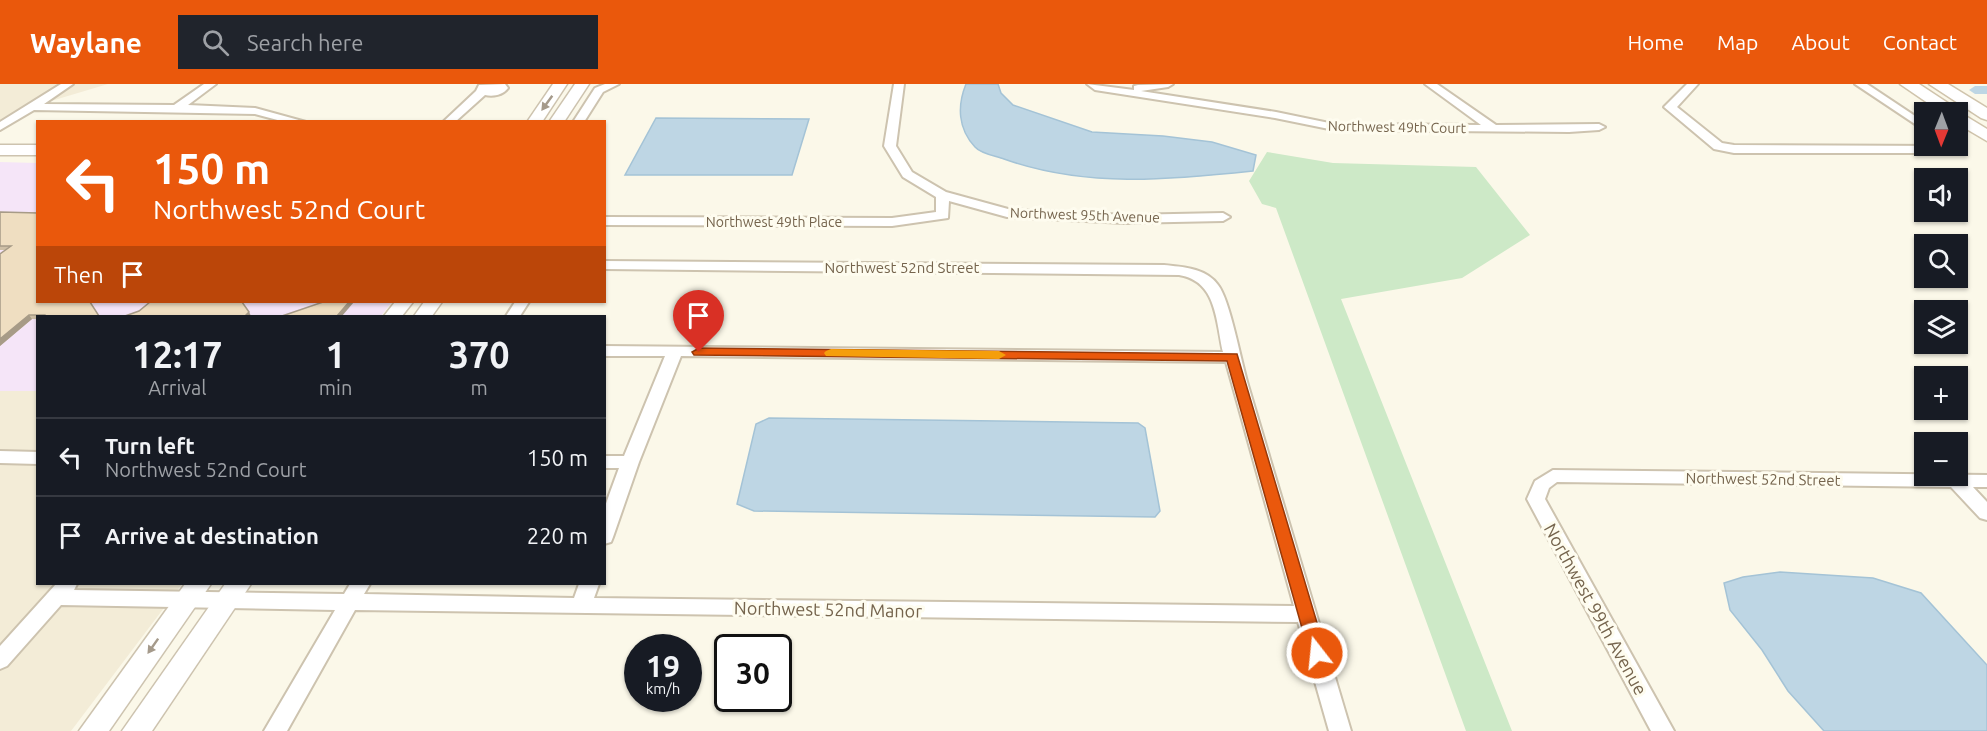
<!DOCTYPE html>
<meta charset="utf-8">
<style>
:root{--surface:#171b24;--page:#20242c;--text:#f1f3f6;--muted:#9ea1a6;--line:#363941;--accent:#ea580c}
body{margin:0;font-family:Ubuntu,sans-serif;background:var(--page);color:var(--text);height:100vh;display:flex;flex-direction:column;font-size:22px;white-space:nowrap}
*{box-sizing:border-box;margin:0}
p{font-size:20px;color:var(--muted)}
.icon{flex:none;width:33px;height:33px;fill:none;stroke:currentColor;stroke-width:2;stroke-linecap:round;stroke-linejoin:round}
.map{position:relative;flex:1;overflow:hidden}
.sheet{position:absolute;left:36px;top:231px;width:570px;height:270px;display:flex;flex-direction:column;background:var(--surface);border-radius:0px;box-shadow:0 2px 4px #0004}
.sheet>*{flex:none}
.hud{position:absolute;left:36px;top:36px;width:570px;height:183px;border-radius:0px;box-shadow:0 2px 4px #0004;background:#ea580c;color:#fff;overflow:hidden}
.needle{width:39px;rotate:181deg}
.fabs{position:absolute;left:1914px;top:18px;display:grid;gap:12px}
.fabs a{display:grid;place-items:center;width:54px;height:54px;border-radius:0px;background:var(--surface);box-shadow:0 2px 4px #0004;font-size:30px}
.speed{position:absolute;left:624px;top:550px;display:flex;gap:12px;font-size:30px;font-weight:700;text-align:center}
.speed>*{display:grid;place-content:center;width:78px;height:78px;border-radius:50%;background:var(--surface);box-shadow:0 2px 4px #0004;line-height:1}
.speed small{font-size:15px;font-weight:400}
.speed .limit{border:3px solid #111;border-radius:9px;background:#fff;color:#111}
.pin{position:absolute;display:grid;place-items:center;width:51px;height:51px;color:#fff;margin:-62px -26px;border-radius:50% 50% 50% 0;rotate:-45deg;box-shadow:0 0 6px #0007}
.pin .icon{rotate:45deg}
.me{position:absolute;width:66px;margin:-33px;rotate:344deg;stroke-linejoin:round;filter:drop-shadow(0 0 4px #0008)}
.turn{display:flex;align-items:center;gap:21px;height:126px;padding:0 18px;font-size:27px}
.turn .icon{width:78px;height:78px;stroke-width:2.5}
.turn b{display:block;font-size:42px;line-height:51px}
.then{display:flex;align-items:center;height:57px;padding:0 18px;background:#0003;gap:12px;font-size:22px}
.eta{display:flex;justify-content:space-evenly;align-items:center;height:102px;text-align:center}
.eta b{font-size:36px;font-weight:700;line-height:42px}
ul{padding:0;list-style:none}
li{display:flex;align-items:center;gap:18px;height:78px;padding:0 18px;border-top:2px solid var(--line)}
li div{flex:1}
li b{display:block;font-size:22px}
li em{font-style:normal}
header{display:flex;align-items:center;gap:36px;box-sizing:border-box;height:84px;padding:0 30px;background:var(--accent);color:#fff}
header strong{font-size:28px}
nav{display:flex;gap:33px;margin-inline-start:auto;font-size:21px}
.search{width:420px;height:54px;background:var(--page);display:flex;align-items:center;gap:15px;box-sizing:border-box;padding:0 21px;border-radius:0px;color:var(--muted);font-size:22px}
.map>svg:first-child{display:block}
.residential{fill:#f3ecd7}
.education{fill:#f5e5f8}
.green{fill:#cde9c7}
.water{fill:#bed6e4;stroke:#a4c3d6;stroke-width:1.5}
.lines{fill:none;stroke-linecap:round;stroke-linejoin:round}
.canal{fill:#bed6e4;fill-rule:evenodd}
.minor-casing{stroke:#cdc3af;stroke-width:4}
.tertiary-casing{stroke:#cdc3af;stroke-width:3}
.secondary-casing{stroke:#d0c4ac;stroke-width:3}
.minor{fill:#fff;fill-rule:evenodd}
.tertiary{fill:#fff;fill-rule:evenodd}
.secondary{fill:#fff;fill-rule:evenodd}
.wall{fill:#cebfa6}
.shaded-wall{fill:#a79b87}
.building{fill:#efdec1;stroke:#a79b87;stroke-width:1.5}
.oneway{fill:#a59a8b}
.route{fill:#ea580c;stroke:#983908;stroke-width:1.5}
.slow{fill:#f59e0b}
.labels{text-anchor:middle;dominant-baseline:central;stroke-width:6;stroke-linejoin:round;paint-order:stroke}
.far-street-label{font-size:14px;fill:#75644d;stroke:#fefcef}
.street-label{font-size:15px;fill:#75644d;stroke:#fefcef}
.near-street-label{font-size:18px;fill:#75644d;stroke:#fefcef}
</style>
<header>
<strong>Waylane</strong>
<div class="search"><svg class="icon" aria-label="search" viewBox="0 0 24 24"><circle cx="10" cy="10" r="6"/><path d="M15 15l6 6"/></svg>Search here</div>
<nav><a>Home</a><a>Map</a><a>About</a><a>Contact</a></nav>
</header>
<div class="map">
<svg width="1987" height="647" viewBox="0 0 1987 647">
<rect width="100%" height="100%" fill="#fbf8e9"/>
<g class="residential">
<polygon points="0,0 108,0 31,23 0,42"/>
<polygon points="0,307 37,307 38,500 182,500 71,647 0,647"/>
</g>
<polygon class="education" points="0,78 37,79 38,218 392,218 381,232 38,232 37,307 0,307"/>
<polygon class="green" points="1267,68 1333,79 1476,83 1530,151 1462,194 1341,215 1512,647 1466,647 1276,124 1262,120 1249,97"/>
<g class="water">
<path d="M966,0H998L1001,9L1013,21L1092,48L1163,52L1212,58L1256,71L1253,87C1169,96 1085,104 1004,75C996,72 981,70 975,63C958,45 957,22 966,0Z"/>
<polygon points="656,34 809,35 792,91 625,91"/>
<polygon points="769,334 1138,339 1145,344 1160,427 1155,433 754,427 737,420 756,340"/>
<polygon points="1780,488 1873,494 1921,509 1987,581 1987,647 1824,647 1788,607 1762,566 1730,526 1724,499 1743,493"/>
</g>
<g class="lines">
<polygon class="canal" points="1987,2 1987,10 1975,10 1969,6 1975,2"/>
<defs>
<g id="minor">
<polygon points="61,0 73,0 44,20 174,21 204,0 216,0 188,21 255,24 306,38 285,38 255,30 34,26 0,46 0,38"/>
<path d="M505,0L508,4C503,11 493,13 485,11L455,38H443L476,7L479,1Z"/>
<polygon points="605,0 619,0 603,8 584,38 573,38 595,4"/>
<polygon points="894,0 904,0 896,62 912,88 946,108 1008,125 1125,131 1223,129 1230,133 1223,137 1125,139 1007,133 949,117 948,134 892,142 604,141 604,133 892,134 936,128 936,113 903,93 884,62"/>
<polygon points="1087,0 1134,6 1134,2 1138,1 1173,0 1168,3 1141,7 1276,28 1334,40 1481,41 1425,0 1437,0 1496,41 1599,40 1605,43 1599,46 1569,48 1334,46 1275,34 1095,6"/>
<polygon points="1687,0 1698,0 1677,23 1722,59 1734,61 1945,62 1942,68 1938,69 1734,69 1714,65 1664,23"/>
<polygon points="1855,0 1867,0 1924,38 1924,46"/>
<path d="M604,177L1164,181C1183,183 1206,184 1218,201C1230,216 1241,278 1248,301C1282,416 1317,532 1351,647H1329L1298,538L355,526L287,647H264L335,526L61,521L7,582L0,585V562L56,500H77L74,506L344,510L350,500H370L364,510L574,514L579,500H599L594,514L1294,522L1226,278L681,272L639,378L613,453L611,458L604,460V425L619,384H604V372H624L665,272H604V262L1223,268C1216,237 1217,197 1179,191L604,185Z"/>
<polygon points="515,218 529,218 520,232 506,232"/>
<polygon points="0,367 38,368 38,380 0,379"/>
<polygon points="1553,386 1987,391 1987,403 1973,403 1987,418 1987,436 1980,434 1951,403 1557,398 1549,404 1545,415 1674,647 1651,647 1527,415 1535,397"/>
</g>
<g id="tertiary">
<polygon points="553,0 567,0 542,38 527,38"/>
<polygon points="575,0 589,0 564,38 549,38"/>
<rect x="0" y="61" width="38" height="10"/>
<polygon points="395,218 413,218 402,232 384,232"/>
<polygon points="424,218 442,218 432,232 414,232"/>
<polygon points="185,500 211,500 109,647 79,647"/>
<polygon points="225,500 251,500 152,647 122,647"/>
</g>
<g id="secondary">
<polygon points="1900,0 1919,0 1957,25 1959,28 1987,45 1987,57 1958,40 1958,28 1941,28"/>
<polygon points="1929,0 1948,0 1987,24 1987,36 1981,34"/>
</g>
</defs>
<use href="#minor" class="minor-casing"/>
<use href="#tertiary" class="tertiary-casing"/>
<use href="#secondary" class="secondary-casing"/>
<use href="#minor" class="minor"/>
<use href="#tertiary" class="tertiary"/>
<use href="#secondary" class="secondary"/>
</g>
<polygon class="wall" points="0,128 38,218 92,218 91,219 99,232 38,232 38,235 32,235 0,262 6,166 0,166"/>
<g class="shaded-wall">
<polygon points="349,218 354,218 342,232 337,232"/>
<polygon points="249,228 251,232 245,232"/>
<polygon points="29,231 32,235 0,262 0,255"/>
</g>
<g class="building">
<polygon points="0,128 38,129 38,218 90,218 99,232 46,232 45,231 29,231 0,255 0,170 11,162 0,162"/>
<polygon points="150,218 242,218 249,228 245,232 125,232 139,227"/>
<polygon points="323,218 349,218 337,232 282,232"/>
</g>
<defs><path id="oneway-solid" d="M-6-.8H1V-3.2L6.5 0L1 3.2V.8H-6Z" transform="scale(1.5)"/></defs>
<g class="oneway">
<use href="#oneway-solid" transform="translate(547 19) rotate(126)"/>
<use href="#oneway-solid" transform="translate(153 562) rotate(125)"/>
</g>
<polygon class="route" points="699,264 1237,270 1326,569 1324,574 1317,576 1311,574 1309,569 1227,277 694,271 692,268"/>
<polygon class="slow" points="831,265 999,267 1006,271 999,275 826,272 824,269 826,267"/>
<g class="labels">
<g class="far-street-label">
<text transform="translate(1397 43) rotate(1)">Northwest 49th Court</text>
<text transform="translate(1085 131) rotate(2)">Northwest 95th Avenue</text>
<text x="774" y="138">Northwest 49th Place</text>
</g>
<g class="street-label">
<text x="902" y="183">Northwest 52nd Street</text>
<text transform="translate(1763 395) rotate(1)">Northwest 52nd Street</text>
</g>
<g class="near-street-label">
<text transform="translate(828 525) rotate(1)">Northwest 52nd Manor</text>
<text transform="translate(1596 525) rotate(61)">Northwest 99th Avenue</text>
</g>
</g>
</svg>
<div class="fabs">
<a><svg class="needle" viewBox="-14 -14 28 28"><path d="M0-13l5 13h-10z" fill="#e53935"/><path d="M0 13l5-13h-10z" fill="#9ea1a6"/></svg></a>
<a><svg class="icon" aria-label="sound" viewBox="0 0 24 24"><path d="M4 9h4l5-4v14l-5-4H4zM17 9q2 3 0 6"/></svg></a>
<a><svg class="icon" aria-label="search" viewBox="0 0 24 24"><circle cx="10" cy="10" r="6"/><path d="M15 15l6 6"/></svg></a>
<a><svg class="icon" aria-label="layers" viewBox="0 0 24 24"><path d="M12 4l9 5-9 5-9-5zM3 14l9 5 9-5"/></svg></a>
<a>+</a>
<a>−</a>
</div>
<div class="speed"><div>19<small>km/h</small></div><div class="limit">30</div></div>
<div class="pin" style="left:699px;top:268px;background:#d93025"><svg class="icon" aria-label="arrive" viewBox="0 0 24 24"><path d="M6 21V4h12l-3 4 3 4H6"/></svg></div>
<svg class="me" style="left:1317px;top:569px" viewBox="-20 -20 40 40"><circle r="17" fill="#ea580c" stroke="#fff" stroke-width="3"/><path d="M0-11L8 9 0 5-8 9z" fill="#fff"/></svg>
<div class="hud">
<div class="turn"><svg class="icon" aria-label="left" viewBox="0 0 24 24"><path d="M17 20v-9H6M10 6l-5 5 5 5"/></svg><div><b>150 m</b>Northwest 52nd Court</div></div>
<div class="then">Then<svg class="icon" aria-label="arrive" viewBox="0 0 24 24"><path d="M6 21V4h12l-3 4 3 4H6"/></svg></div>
</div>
<section class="sheet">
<div class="eta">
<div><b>12:17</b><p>Arrival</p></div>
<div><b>1</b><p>min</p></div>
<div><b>370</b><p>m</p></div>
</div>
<ul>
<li><svg class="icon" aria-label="left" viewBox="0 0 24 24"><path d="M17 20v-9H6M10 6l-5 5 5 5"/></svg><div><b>Turn left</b><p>Northwest 52nd Court</p></div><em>150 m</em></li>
<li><svg class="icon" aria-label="arrive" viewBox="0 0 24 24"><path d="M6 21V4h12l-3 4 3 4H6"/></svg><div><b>Arrive at destination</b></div><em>220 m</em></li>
</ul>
</section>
</div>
